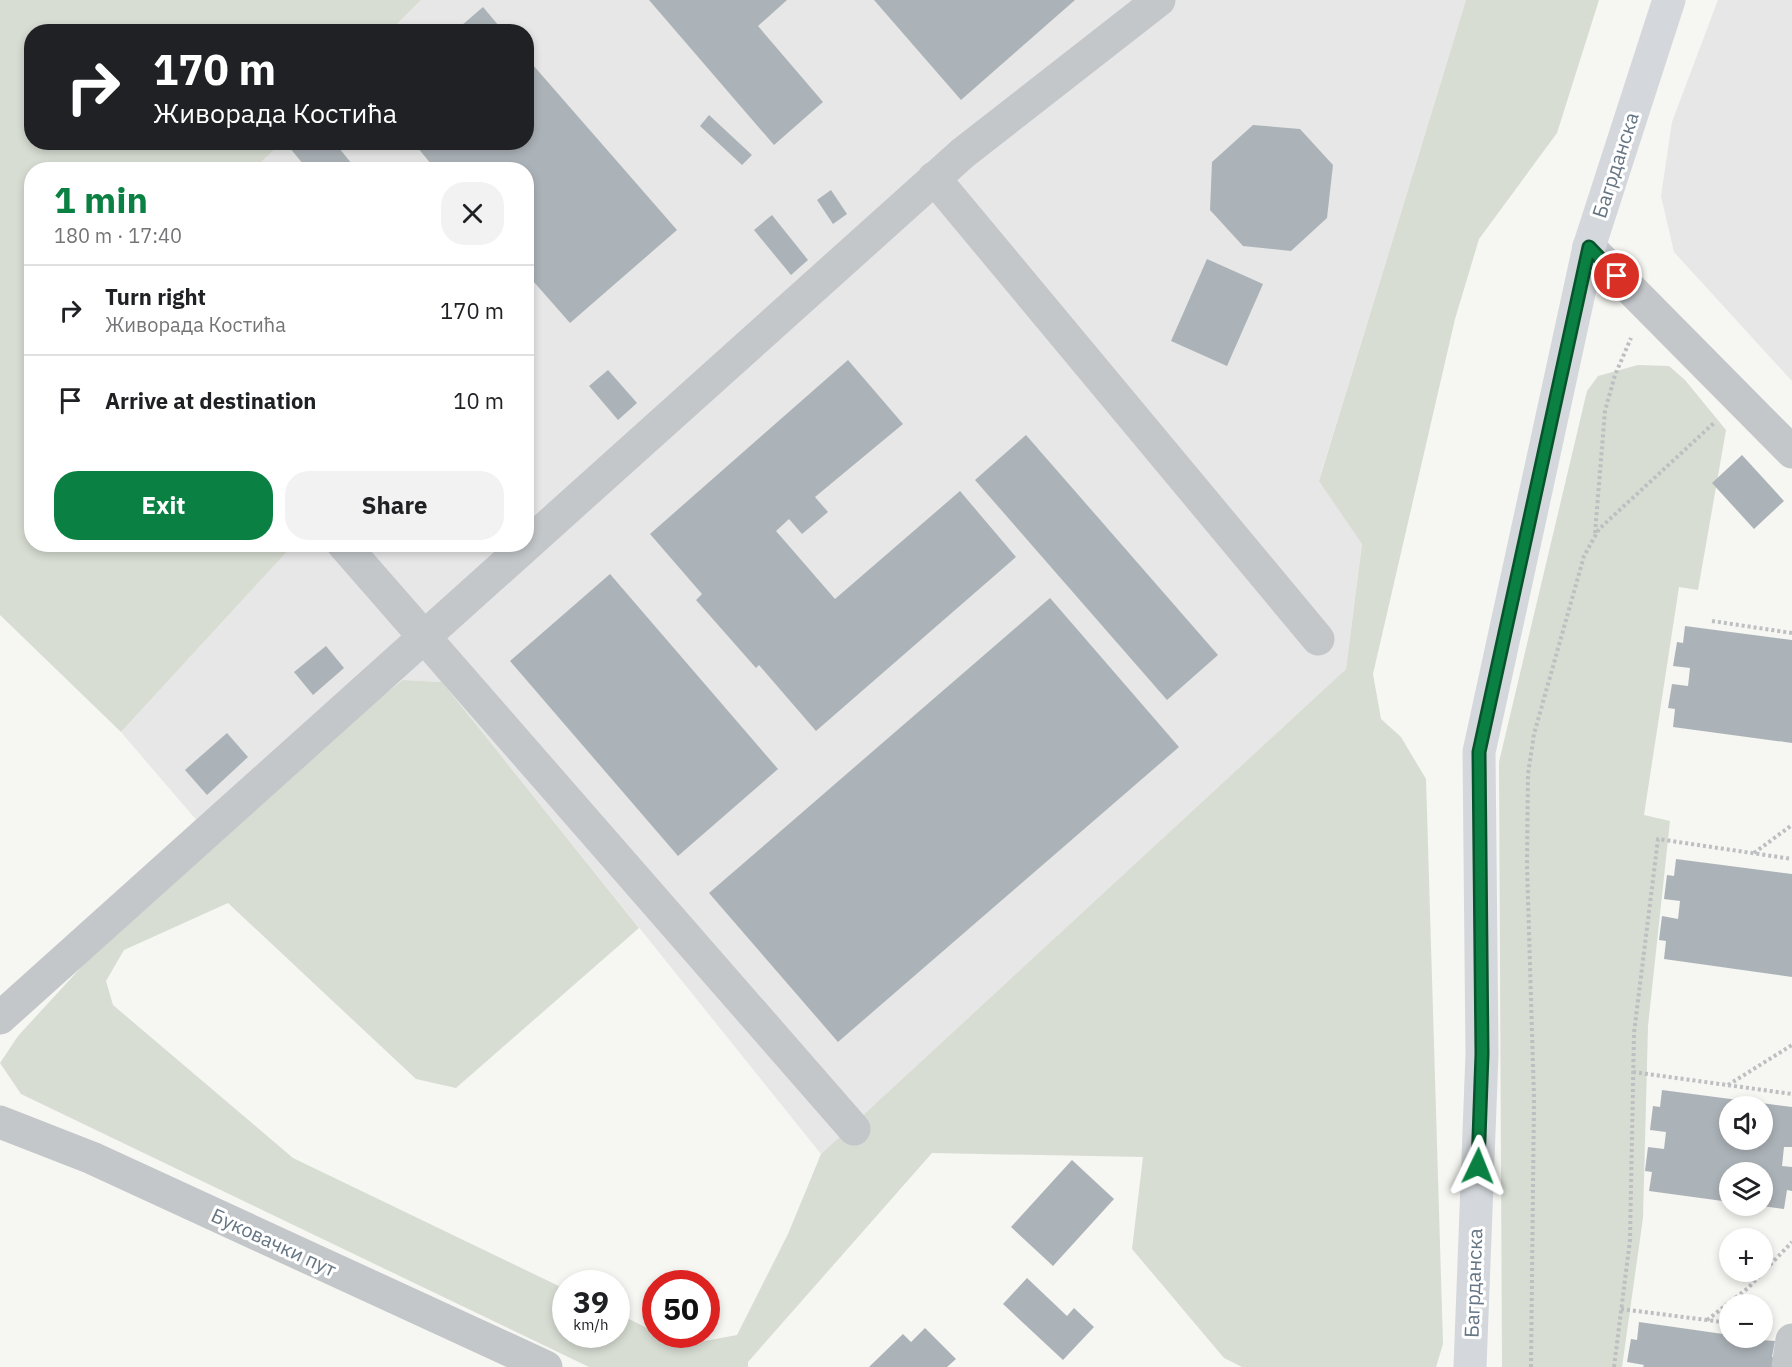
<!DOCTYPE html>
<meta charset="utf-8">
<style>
:root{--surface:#fff;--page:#f2f2f2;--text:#202124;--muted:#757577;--line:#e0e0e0;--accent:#0b8043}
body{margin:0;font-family:"IBM Plex Sans",sans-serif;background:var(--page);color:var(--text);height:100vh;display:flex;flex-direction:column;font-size:22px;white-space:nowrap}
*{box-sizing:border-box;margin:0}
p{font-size:20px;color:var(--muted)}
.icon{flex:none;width:33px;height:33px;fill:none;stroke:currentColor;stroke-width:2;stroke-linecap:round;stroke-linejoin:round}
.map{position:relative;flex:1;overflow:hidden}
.panel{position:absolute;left:24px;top:162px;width:510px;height:390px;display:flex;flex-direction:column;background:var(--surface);border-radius:24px;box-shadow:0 3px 9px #0003}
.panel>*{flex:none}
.banner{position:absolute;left:24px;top:24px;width:510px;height:126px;border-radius:24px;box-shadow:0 3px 9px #0003;background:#202124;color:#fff;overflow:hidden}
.fabs{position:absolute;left:1719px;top:1096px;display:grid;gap:12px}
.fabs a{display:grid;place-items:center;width:54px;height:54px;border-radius:50%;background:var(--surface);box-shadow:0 3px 9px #0003;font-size:30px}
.speed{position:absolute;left:552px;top:1270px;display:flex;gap:12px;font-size:30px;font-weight:700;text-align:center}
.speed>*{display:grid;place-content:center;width:78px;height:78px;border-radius:50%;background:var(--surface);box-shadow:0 3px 9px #0003;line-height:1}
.speed small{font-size:15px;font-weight:400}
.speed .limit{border:9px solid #d22;background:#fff;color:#111}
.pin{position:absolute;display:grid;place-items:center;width:51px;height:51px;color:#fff;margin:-26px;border:3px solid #fff;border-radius:50%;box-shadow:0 2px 6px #0007}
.me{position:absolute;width:66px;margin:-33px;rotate:2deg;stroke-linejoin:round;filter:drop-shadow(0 0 4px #0008)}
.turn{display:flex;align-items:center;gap:21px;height:126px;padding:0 30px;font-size:27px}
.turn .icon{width:78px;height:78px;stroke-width:2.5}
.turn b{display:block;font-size:42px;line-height:51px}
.round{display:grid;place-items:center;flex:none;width:63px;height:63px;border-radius:24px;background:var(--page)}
.summary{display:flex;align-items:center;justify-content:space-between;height:102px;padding:0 30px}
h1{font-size:36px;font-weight:800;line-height:45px;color:var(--accent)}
.action{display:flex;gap:12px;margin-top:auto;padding:12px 30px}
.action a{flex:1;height:69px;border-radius:24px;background:var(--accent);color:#fff;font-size:24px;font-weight:800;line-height:69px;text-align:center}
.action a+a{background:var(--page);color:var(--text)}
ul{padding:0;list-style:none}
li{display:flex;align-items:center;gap:18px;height:90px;padding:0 30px;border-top:2px solid var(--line)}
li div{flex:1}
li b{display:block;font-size:22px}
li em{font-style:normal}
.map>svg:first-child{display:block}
.built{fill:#e6e7e6}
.green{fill:#d7ddd3}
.building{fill:#acb3b8;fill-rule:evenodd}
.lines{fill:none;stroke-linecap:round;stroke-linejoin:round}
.path{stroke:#bdbfc1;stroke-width:4;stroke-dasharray:3 3;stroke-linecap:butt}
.minor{stroke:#c3c7ca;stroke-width:33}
.major{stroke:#d4d8dc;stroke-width:33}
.route-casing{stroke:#07532c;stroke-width:15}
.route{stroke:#0b8043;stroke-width:10}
.labels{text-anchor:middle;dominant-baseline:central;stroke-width:6;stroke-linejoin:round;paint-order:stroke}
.street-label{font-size:20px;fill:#657583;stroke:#fff}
</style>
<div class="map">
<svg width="1792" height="1367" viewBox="0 0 1792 1367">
<rect width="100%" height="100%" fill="#f6f6f2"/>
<g class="built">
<polygon points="421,0 1466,0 1319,480 1362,543 1346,669 821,1154 442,682 403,680 368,707 217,844 121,732 293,545 526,544 526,170 254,169 281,143 526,142 526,32 390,31"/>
<polygon points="1718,0 1792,0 1792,381 1674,252 1661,196 1672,122"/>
</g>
<g class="green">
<polygon points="0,0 421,0 390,31 32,32 32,142 281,143 254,169 32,170 32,544 293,545 121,732 0,615"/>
<polygon points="1466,0 1599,0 1557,133 1479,239 1455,319 1373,674 1381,719 1401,737 1426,779 1443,1344 1436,1367 1242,1367 1224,1358 1132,1249 1143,1157 932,1153 748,1362 748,1367 589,1367 21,1094 0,1063 18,1036 86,962 368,707 403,680 442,682 639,928 456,1088 416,1079 228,903 124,950 106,981 113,1005 293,1158 565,1289 566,1335 616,1335 617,1313 655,1332 656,1335 663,1335 684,1345 737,1335 788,1234 821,1154 1346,669 1362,544 1319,481"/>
<polygon points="1638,365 1669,366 1685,380 1726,430 1698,590 1679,587 1644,815 1670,821 1648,1026 1643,1218 1622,1367 1502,1367 1499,762 1587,391 1598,376"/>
</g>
<g class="building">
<polygon points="649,0 787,0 758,26 823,102 774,145"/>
<polygon points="874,0 1075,0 961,100"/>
<polygon points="483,7 504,32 454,32"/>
<polygon points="526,57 677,230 570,323 526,273 526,170 436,170 413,142 526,142"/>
<polygon points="709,115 752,155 742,165 700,126"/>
<polygon points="1253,125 1300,129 1333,165 1327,218 1291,251 1243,246 1210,210 1212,162"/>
<polygon points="285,142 334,142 357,170 308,170"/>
<polygon points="831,190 847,214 833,224 817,200"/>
<polygon points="772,215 808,260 791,275 754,230"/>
<polygon points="1207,259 1263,284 1227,366 1171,341"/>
<polygon points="848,360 903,424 815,497 828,512 802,534 789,519 776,531 835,599 960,491 1016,557 816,731 759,665 756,668 696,600 702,594 650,534"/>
<polygon points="608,370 637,403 618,420 589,386"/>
<polygon points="1026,435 1218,655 1167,700 975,480"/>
<polygon points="1742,455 1784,501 1754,529 1712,483"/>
<polygon points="610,574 778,769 678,856 510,661"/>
<polygon points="1050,598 1179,747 838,1042 709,893"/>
<polygon points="1685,626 1792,640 1792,743 1673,727 1675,709 1668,708 1672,684 1688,686 1690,668 1673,666 1677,642 1683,643"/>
<polygon points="326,646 344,668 313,695 294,672"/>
<polygon points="227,733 248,757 207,795 185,770"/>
<polygon points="1676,859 1792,874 1792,977 1664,959 1666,941 1659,940 1662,916 1678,919 1680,901 1664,899 1667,875 1674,876"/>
<path d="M1662,1090L1792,1107V1147H1784L1782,1166L1792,1167V1191L1787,1190L1784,1209L1762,1206V1173H1730V1202L1649,1191L1652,1172L1645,1171L1648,1147L1664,1149L1666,1132L1650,1130L1653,1106L1660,1107ZM1730,1107H1762V1140H1730Z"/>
<polygon points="1072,1160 1114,1199 1053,1266 1011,1227"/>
<polygon points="1027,1278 1067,1316 1074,1308 1094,1327 1063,1360 1003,1304"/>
<polygon points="1639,1322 1730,1335 1730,1338 1775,1341 1772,1357 1779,1358 1778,1367 1643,1367 1644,1365 1627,1362 1631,1339 1637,1340"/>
<polygon points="925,1328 956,1359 947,1367 869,1367 903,1334 911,1342"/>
</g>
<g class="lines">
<g class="path">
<polyline points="1595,533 1605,411 1615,375 1631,338"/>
<polyline points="1712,621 1792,633"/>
<polyline points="1754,853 1792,825"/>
<polyline points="1633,1072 1792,1094"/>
<polyline points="1728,1085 1792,1045"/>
<polyline points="1621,1309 1730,1323"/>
<polyline points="1707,1320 1748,1288 1792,1242"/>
<polyline points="1531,1367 1534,1099 1527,865 1528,774 1534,734 1584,556 1599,529 1715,422"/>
<polyline points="1614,1367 1630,1240 1634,1033 1658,839 1792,859"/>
</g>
<g class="minor">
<polyline points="934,178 1318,639"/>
<polyline points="1589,247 1792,452"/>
<polyline points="343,544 854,1129"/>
<polyline points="0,1018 963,153 1159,0"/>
<polyline points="0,1122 92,1158 546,1367"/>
<polyline points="1788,1367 1792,1340"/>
</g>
<polyline class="major" points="1470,1367 1482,1054 1479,752 1589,247 1669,0"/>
</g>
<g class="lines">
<defs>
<polyline id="route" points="1478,1166 1482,1054 1479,752 1589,247 1617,276"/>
</defs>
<use href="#route" class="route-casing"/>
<use href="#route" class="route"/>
</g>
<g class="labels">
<g class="street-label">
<text transform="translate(1615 165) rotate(-72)">Багрданска</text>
<text transform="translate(274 1242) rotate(25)">Буковачки пут</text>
<text transform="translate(1473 1283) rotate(-88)">Багрданска</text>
</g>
</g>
</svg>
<div class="fabs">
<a><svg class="icon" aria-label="sound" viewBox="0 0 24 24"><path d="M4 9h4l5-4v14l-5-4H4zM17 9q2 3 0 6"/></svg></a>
<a><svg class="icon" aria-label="layers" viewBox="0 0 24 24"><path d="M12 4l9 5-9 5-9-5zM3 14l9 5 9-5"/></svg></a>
<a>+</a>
<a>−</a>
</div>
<div class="speed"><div>39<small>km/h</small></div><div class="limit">50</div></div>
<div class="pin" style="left:1617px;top:276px;background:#d93025"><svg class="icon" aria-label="arrive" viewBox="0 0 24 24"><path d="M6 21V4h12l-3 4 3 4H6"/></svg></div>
<svg class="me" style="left:1478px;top:1166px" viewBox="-20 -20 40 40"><path d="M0-17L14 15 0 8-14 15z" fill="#0b8043" stroke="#fff" stroke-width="4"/></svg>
<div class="banner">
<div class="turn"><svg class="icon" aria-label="right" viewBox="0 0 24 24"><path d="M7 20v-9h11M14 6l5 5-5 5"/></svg><div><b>170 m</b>Живорада Костића</div></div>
</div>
<section class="panel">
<div class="summary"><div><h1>1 min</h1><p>180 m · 17:40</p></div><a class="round"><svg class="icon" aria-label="close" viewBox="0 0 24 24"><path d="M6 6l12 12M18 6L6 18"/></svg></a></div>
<ul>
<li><svg class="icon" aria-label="right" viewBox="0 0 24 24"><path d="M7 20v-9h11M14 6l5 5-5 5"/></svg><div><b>Turn right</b><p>Живорада Костића</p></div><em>170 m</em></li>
<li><svg class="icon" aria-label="arrive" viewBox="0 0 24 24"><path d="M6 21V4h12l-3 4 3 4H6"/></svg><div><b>Arrive at destination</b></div><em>10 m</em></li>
</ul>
<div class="action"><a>Exit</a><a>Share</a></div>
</section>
</div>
